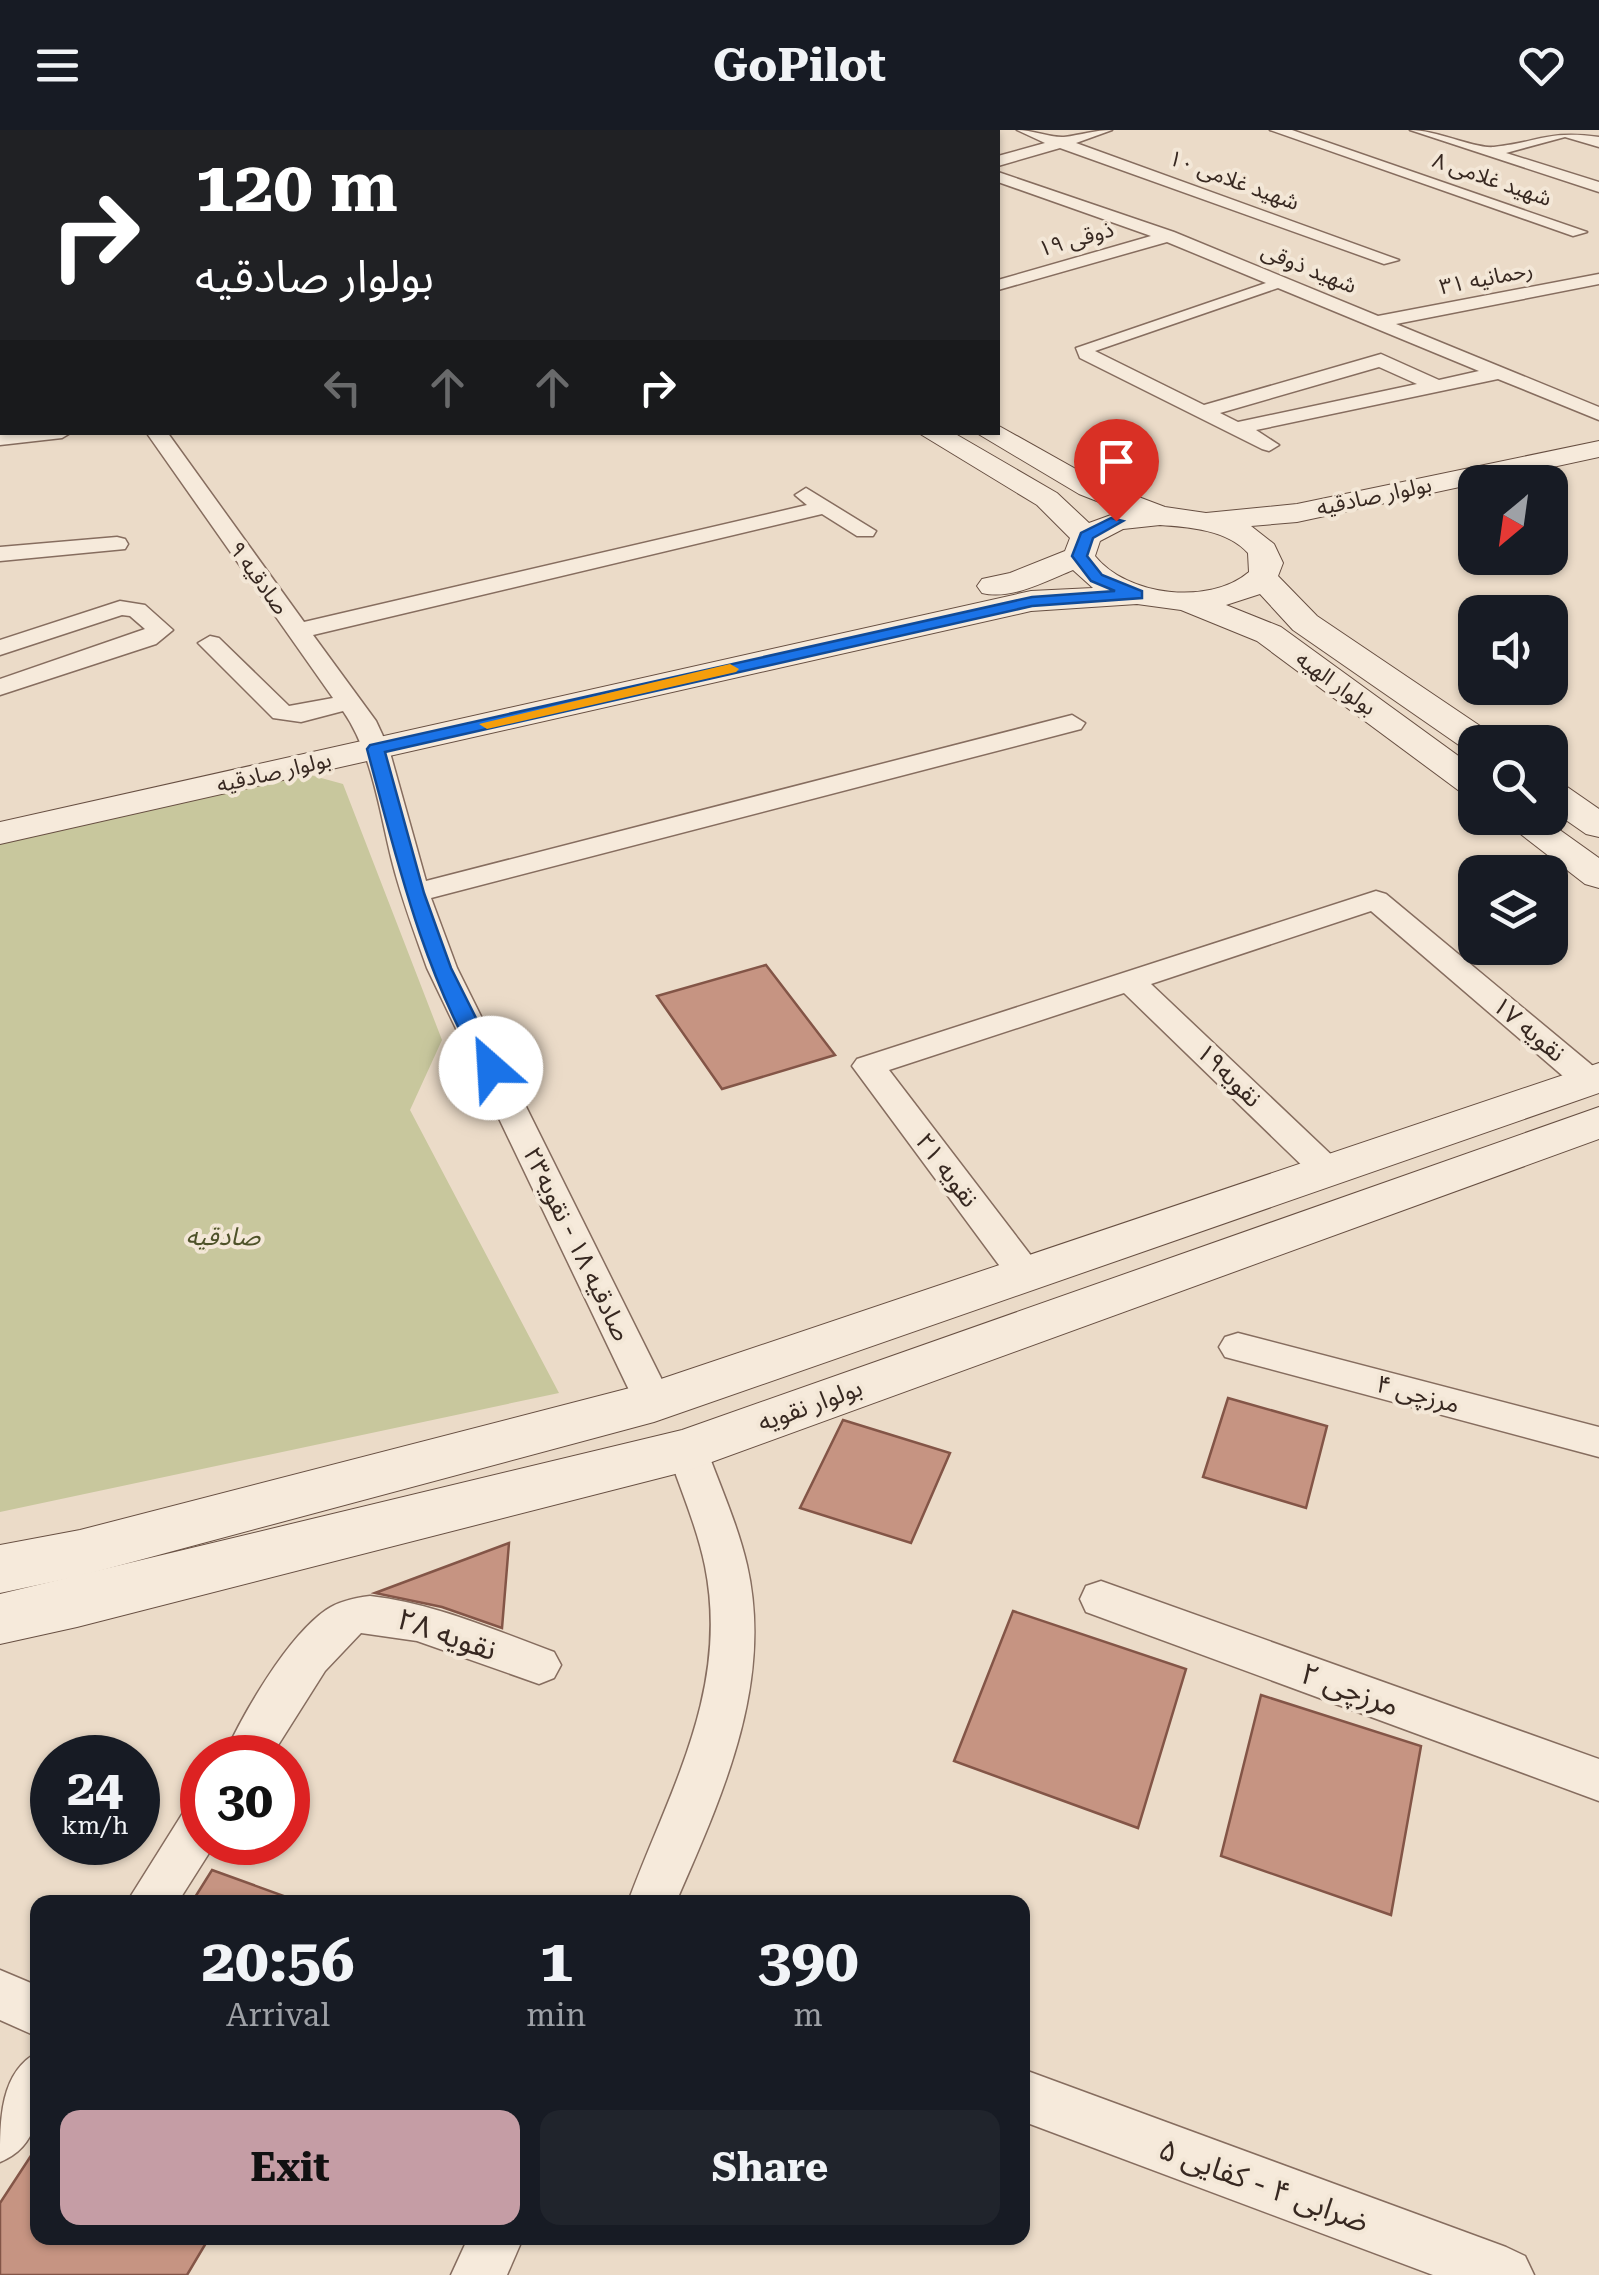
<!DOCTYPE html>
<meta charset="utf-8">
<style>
:root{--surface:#171b24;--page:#20242c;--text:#f1f3f6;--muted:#9ea1a6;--accent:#c59da5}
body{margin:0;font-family:"Roboto Serif","Noto Sans Arabic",serif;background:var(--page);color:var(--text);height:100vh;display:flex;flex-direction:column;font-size:38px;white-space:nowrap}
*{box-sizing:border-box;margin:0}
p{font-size:32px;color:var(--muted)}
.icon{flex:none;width:55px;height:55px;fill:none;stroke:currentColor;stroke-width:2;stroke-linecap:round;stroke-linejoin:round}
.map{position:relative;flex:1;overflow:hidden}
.side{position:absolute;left:30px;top:1765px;width:1000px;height:350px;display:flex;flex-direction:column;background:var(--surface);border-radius:20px;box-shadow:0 2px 8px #0004}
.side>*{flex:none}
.guide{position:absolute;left:0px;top:0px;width:1000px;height:305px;box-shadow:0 2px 8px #0004;background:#202124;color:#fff;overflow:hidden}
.needle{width:65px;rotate:209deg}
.controls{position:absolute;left:1458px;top:335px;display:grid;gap:20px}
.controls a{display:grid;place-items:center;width:110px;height:110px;border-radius:20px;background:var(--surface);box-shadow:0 2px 8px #0004;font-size:50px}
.speed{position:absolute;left:30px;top:1605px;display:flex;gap:20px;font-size:50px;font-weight:700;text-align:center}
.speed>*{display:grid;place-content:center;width:130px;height:130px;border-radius:50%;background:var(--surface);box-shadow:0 2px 8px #0004;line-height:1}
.speed small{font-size:25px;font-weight:400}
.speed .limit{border:15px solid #d22;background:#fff;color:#111}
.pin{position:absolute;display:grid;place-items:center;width:85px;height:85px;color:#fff;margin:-102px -42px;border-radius:50% 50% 50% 0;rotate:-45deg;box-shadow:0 0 10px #0007}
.pin .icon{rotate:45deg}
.me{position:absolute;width:110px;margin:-55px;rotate:334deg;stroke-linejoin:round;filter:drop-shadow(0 0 8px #0008)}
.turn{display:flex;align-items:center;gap:35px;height:210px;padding:0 30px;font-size:45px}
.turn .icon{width:130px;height:130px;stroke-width:2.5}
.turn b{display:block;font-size:70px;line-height:85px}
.lanes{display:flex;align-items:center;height:95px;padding:0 30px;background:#0003;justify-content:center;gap:50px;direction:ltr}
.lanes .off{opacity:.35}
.eta{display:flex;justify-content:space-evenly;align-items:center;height:170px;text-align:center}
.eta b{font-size:60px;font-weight:700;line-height:70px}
.primary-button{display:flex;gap:20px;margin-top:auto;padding:20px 30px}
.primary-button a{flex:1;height:115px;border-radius:20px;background:var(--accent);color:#111;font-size:40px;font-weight:700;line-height:115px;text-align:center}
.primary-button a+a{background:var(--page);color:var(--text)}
header{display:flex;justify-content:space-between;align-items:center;height:130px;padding:0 30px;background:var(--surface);font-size:45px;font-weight:700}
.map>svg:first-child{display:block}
.green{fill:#c8c79d}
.building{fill:#c69482;stroke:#835547;stroke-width:2.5}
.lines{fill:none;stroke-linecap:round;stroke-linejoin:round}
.minor-casing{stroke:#866d5f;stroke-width:3}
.secondary-casing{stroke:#674f42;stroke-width:2}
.minor{fill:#f6eadb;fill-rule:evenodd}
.secondary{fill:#f6eadb;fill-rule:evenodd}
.route{fill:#1a73e8;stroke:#114b97;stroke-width:2.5}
.slow{fill:#f59e0b}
.labels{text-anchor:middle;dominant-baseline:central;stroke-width:8;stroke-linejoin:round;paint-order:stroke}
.far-street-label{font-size:22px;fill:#372821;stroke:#f3e7d7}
.street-label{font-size:25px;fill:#372821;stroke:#f3e7d7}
.park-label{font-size:25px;font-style:italic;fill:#4e5229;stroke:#f3e7d7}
.near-street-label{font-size:30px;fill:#372821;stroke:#f3e7d7}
</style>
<header><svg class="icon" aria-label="menu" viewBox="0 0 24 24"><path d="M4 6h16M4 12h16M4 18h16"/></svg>GoPilot<svg class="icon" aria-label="heart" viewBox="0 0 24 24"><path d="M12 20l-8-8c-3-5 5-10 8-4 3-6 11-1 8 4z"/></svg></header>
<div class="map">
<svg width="1599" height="2145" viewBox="0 0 1599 2145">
<rect width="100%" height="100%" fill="#ebdbc8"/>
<polygon class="green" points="303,643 343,654 442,910 410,980 559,1263 0,1382 0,713"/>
<g class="building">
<polygon points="766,835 835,925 722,959 657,866"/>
<polygon points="1228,1268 1327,1296 1306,1378 1203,1347"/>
<polygon points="843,1290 950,1323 911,1413 800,1378"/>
<polygon points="509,1413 502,1498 442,1477 375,1463"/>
<polygon points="1013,1481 1186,1539 1138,1698 954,1631"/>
<polygon points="1261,1565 1421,1616 1391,1785 1221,1726"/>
<polygon points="212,1740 292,1769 291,1772 192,1772"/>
<polygon points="38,2015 38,2108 209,2108 187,2145 0,2145 0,2073"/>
</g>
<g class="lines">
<defs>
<g id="minor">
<polygon points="473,0 490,0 490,1 474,2"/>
<path d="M1017,0C1032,0 1052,8 1064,7C1081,5 1095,0 1112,0L1076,13L1399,130L1384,134L1060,18L998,36V26L1045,13Z"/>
<polygon points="1270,0 1292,0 1587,102 1573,106"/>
<path d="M1410,0C1437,0 1475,19 1494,17C1540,12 1548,0 1599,7V17L1565,7L1506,23L1599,52V62Z"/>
<path d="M998,42L1174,102L1378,186L1599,144V154L1396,194L1599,277V290L1498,249L1256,300L1279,315L1269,321L1262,319L1080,228L1076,218L1266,153L1167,112L998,160V150L1151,106L998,52ZM1278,158L1479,241L1439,250L1381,224L1204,275L1095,221ZM1379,237L1417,254L1238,292L1220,283Z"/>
<polygon points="0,101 2,102 2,113 0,113"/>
<rect x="0" y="164" width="2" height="14"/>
<polygon points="2,201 2,213 0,214 0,202"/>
<polygon points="72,302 62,308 0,315 0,303"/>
<path d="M146,302H167L304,492L807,375L795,365L806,358L876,401L873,406H857L822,384L313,505L376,591L389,619L426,751L1072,585L1085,593L1081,599L431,768L457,838L673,1272L668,1283L654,1287L640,1283L427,838C415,804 402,770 393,735C380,685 373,624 343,581L301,592L273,588L198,513L210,506L219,508L289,576L333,568Z"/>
<polygon points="117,407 125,409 128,414 125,419 0,431 0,417"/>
<polygon points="120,471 145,475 173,500 156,514 0,565 0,549 145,499 130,486 122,485 0,525 0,510"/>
<polygon points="1376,761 1386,764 1599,941 1599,959 1578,959 1371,781 1151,854 1339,1032 1344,1040 1339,1048 1327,1052 1315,1048 1124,863 889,940 1039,1136 1044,1145 1039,1154 1026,1158 1013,1154 852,936 857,929"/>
<polygon points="1238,1203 1599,1297 1599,1327 1225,1227 1219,1217 1225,1207"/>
<path d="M687,1304L701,1309L707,1320C721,1358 738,1396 747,1435C774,1554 722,1666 676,1772H628C669,1661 730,1560 705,1436C697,1397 680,1358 667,1320L673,1309Z"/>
<polygon points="1101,1451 1599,1629 1599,1671 1086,1482 1080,1469 1086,1456"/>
<path d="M370,1466C434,1473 494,1500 554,1522L561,1535L554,1548L539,1554L417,1511L361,1503L325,1541L270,1628H223C242,1585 287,1507 326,1480C339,1471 354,1468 370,1466Z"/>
<polygon points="202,1671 202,1712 216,1712 178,1772 127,1772 186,1678"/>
<polygon points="0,1840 38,1856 38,1907 0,1890"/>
<path d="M38,1922C38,1966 47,2013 0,2032C0,1989 0,1942 38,1922Z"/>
<polygon points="1022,1939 1506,2117 1525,2126 1534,2145 1433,2145 1022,1991"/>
<polygon points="468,2108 523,2108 507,2145 451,2145"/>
</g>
<g id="secondary">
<polygon points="257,0 282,0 283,2 259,2"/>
<polygon points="299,0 324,0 325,2 301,2"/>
<path d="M999,296L1099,352L1165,377L1206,383L1297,374L1599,311V327L1297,392L1251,396L1274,414L1283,433L1278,446L1317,486L1492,604L1497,612H1475V622L1466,620L1293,500L1260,464L1226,475L1281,497L1475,638V666L1462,663L1257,511L1181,480L1137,474L1031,481L0,714V692L1031,461L1093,458L1073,440C1046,451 1012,470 982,463L977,456L982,449L1010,443L1065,421L1070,408L1037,375L917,302H952L1057,363L1089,393L1122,381L1079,364L975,302H998ZM1160,395C1190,397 1227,400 1248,423L1249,442C1209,476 1127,466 1095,426L1100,411L1123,399Z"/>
<polygon points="1550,651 1563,654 1599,679 1599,707 1586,704 1550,679"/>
<polygon points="1500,688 1543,688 1599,728 1599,758 1585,754"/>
<polygon points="1599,933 1599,963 654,1292 80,1446 0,1463 0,1415 80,1400 649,1253"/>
<polygon points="1599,977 1599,1009 687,1341 77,1497 0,1514 0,1464 682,1300"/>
</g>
</defs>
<use href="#minor" class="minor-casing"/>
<use href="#secondary" class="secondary-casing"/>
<use href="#minor" class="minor"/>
<use href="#secondary" class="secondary"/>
</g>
<path class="route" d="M1111,388L1123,391L1093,408L1087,426L1102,445L1142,461V468L1032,476L385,622L424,763L451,838L501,938L491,945L483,943C423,843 397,730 367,619L370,615L1032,467L1115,461L1091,451L1072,426L1081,403Z"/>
<polygon class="slow" points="730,534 739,539 736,542 487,599 479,594"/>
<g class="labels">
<g class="far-street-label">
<text transform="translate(1492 49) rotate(19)">شهید غلامی ۸</text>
<text transform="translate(1234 50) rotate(20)">شهید غلامی ۱۰</text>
<text transform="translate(1076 109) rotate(-16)">ذوقی ۱۹</text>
<text transform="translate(1309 138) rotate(22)">شهید ذوقی</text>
<text transform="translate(1486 148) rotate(-11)">رحمانیه ۳۱</text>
<text transform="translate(1374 366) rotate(-12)">بولوار صادقیه</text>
<text transform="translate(259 448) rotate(54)">صادقیه ۹</text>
<text transform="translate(1336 553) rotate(36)">بولوار الهیه</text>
<text transform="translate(274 642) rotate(-13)">بولوار صادقیه</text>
</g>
<g class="street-label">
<text transform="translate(1529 899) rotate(40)">نقویه ۱۷</text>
<text transform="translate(1229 945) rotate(44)">نقویه۱۹</text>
<text transform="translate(947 1040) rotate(53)">نقویه ۲۱</text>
<text transform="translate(577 1114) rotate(64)">صادقیه ۱۸ - نقویه۲۳</text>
<text transform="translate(1418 1264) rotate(15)">مرزچی ۴</text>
<text transform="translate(810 1275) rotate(-20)">بولوار نقویه</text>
</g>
<g class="park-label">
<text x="223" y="1106">صادقیه</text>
</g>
<g class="near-street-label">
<text transform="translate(447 1504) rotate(19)">نقویه ۲۸</text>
<text transform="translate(1350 1559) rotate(20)">مرزچی ۲</text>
<text transform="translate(1264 2055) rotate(20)">ضرابی ۴ - کفایی ۵</text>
</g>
</g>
</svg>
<div class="controls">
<a><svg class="needle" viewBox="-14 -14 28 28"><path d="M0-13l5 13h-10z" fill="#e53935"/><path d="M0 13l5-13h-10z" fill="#9ea1a6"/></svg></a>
<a><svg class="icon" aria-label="sound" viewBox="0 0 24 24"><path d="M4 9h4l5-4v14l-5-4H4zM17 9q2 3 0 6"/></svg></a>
<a><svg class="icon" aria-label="search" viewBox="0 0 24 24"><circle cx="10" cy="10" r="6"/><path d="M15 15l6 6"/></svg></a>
<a><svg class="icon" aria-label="layers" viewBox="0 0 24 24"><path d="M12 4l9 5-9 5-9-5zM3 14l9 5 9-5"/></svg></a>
</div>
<div class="speed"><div>24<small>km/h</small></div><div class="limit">30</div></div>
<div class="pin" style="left:1116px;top:391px;background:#d93025"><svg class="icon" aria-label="arrive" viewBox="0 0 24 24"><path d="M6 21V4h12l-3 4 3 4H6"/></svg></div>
<svg class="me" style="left:491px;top:938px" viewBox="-20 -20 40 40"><circle r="19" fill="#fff"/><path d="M0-13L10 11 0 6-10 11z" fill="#1a73e8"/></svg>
<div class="guide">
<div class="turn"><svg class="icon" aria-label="right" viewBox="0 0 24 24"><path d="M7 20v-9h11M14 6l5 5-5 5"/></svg><div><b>120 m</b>بولوار صادقیه</div></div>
<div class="lanes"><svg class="icon off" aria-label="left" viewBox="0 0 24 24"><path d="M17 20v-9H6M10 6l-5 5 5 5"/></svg><svg class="icon off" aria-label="ahead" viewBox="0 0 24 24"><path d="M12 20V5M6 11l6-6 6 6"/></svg><svg class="icon off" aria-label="ahead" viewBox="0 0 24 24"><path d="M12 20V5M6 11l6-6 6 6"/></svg><svg class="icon" aria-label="right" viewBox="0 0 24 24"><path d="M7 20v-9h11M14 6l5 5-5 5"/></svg></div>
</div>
<section class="side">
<div class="eta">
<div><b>20:56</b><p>Arrival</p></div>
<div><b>1</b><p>min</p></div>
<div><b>390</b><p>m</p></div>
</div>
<div class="primary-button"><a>Exit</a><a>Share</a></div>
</section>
</div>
